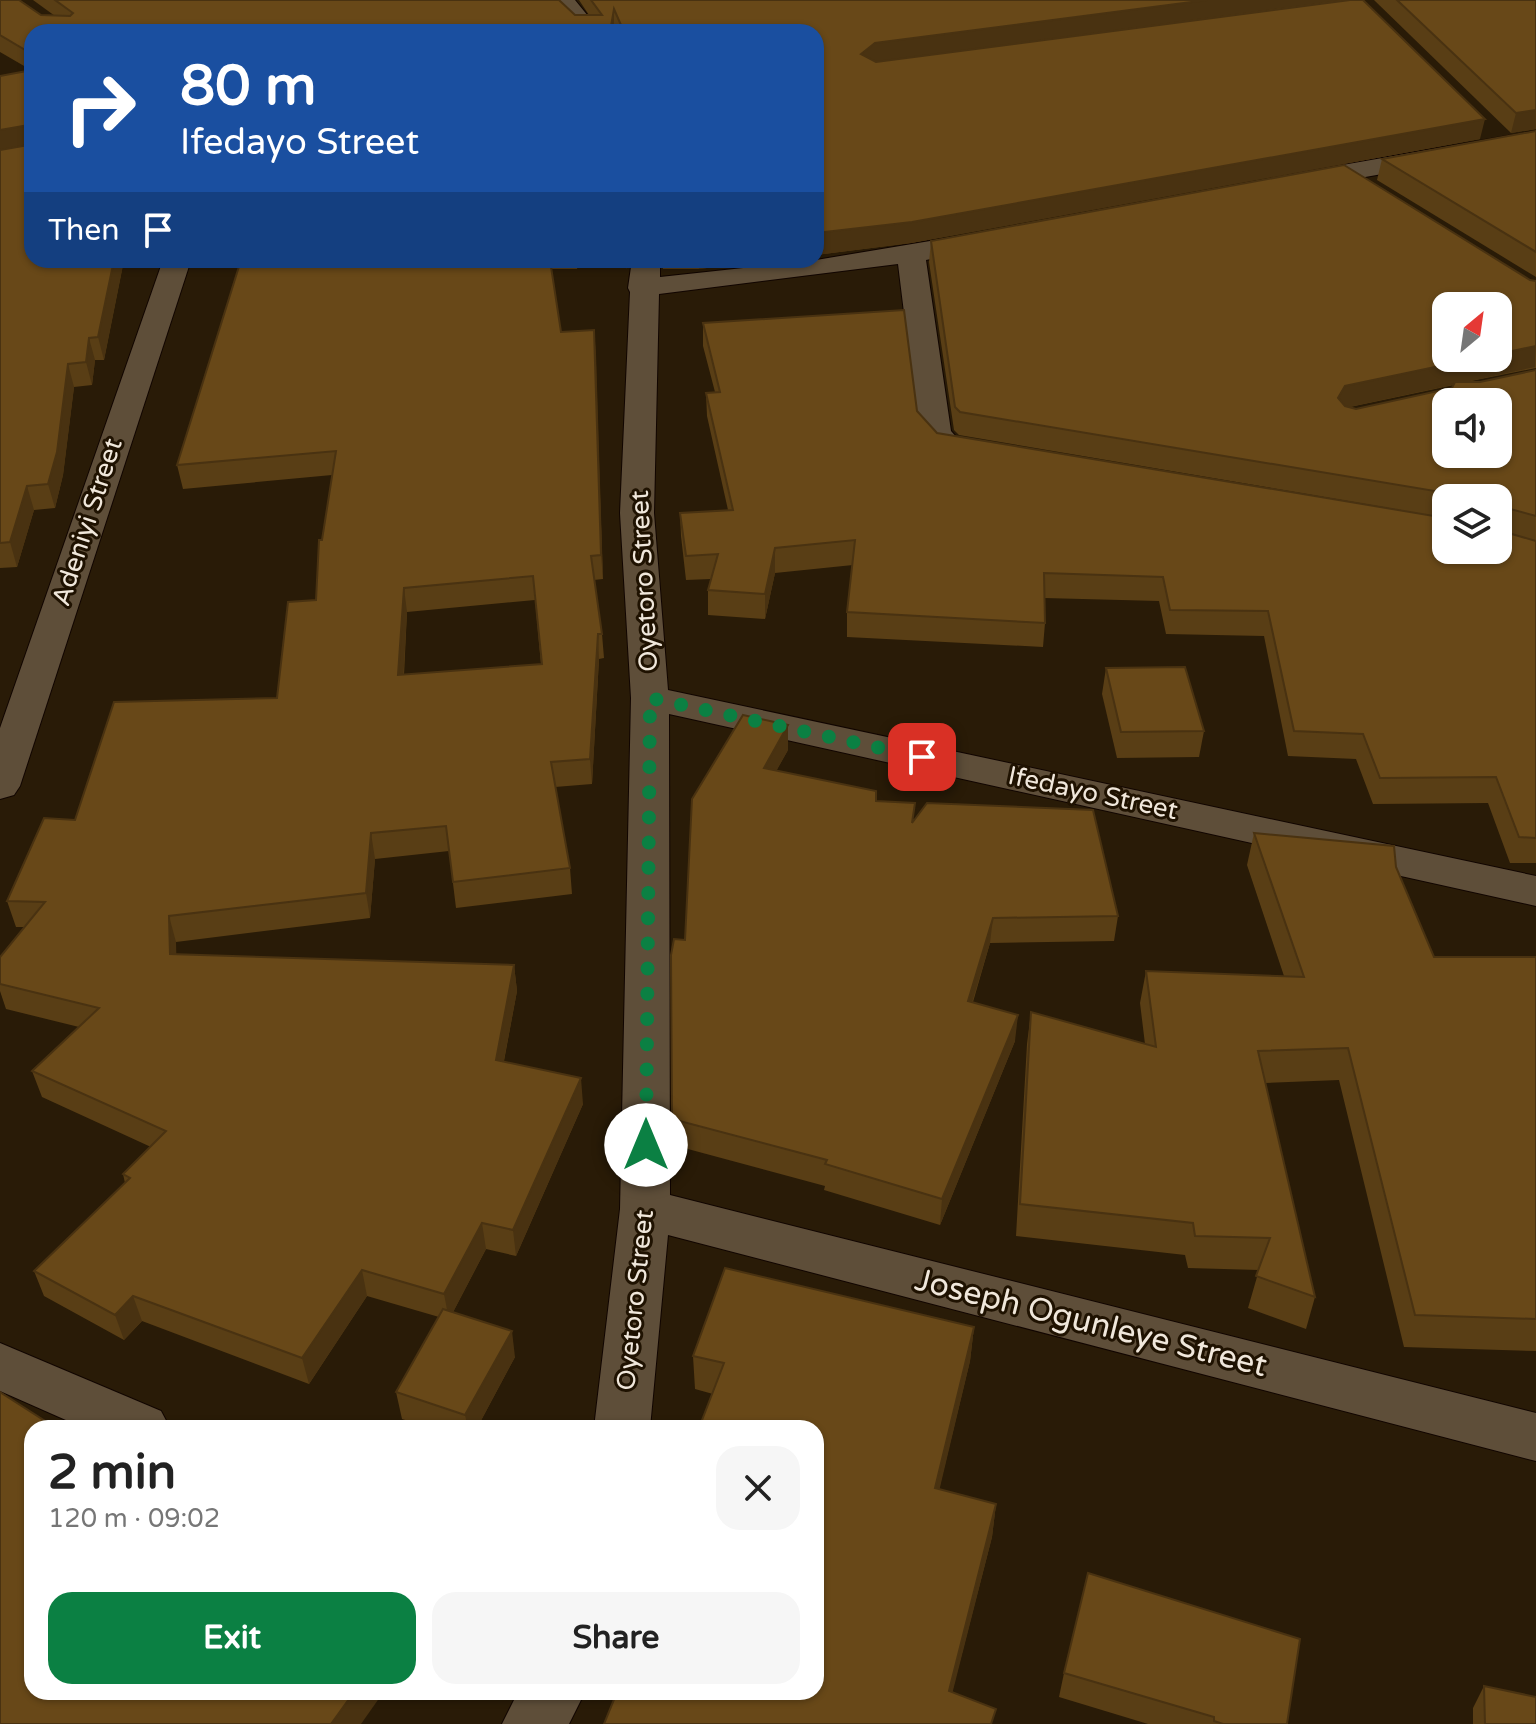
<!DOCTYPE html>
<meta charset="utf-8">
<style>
:root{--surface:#fff;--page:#f6f6f6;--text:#222;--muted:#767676;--accent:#0b8043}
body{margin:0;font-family:"Varela Round",sans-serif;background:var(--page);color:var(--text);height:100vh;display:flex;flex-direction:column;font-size:30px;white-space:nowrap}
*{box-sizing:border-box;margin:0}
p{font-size:26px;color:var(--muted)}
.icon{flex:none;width:44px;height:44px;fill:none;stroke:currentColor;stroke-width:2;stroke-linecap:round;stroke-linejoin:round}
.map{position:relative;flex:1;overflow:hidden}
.panel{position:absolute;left:24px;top:1420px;width:800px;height:280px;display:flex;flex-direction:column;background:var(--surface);border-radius:24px;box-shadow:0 2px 6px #0004}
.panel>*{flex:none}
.banner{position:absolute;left:24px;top:24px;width:800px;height:244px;border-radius:24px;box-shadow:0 2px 6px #0004;background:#1a4fa0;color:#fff;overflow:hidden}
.needle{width:52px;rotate:29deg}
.controls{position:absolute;left:1432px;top:292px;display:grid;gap:16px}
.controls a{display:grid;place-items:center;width:80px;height:80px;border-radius:16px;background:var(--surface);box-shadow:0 2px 6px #0004;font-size:40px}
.pin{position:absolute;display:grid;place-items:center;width:68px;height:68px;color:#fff;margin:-34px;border-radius:16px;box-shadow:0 4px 12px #0006}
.me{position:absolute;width:88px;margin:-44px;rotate:0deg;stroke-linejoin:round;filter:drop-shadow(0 0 6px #0008)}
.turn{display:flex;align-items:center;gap:28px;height:168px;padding:0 24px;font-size:36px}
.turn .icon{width:104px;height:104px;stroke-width:2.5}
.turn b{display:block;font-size:56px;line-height:68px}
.then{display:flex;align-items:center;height:76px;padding:0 24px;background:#0003;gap:16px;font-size:30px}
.round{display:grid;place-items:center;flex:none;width:84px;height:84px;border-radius:24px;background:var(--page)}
.overview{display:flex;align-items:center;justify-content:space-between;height:136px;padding:0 24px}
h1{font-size:48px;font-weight:700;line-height:60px}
.cta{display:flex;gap:16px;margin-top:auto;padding:16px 24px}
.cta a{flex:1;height:92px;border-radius:24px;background:var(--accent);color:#fff;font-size:32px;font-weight:700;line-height:92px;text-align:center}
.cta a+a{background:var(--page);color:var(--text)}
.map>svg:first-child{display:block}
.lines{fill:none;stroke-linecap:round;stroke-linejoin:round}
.street-casing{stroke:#110500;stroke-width:2}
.street{fill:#5e4e39;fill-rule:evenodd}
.wall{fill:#593e15;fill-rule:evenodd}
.shaded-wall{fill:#493211}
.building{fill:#684818;stroke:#493211;stroke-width:2;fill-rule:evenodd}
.route{stroke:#0b8043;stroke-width:14;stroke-dasharray:0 25.2}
.labels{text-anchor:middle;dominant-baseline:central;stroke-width:6;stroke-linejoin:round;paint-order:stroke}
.street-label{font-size:26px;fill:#f0e7db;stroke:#1f1201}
.near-street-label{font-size:32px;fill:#f0e7db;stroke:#1f1201}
</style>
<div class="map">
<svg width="1536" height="1724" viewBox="0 0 1536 1724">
<rect width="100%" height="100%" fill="#291b07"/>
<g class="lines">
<defs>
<g id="street">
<polygon points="544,0 575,0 601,32 578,32 559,10"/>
<polygon points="1536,131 1536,147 1297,189 1288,187 1284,181 1288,175 1297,173"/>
<path d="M984,232L994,234L998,240L994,246L926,260L951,431L958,439L995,447L999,454L995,461C968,467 934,456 919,434L898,264L659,294L654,513L668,690L1536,876V906L669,714L670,1195L1536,1413V1461L668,1235L650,1428H594L620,1209L631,698L620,513L630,292L628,288L632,260H660V277L816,260Z"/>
<polygon points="163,260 191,260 20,786 14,795 0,799 0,728"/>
<polygon points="0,1343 161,1411 170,1428 84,1428 0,1391"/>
<polygon points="518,1692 585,1692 569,1724 502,1724"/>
</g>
</defs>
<use href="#street" class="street-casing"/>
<use href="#street" class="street"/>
</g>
<g class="wall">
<polygon points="0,0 41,15 55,16 33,0 559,0 575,15 589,15 579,0 1344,0 1480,139 911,243 816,255 816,32 617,32 615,28 614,32 32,32 32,260 124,260 104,360 95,360 92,385 74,387 63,475 55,508 34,510 17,567 0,568 0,76 31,70 0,52"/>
<polygon points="1374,0 1536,0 1536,129 1511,133"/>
<polygon points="1536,131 1536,277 1377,180 1382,159"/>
<path d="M931,241L1536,281V368L1466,382H1480L1536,370V863H1510L1488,803L1373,804L1356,759L1288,756L1264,636L1166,634L1159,601L1044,598L1045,623L1043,647L847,637V612L853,565L775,573L765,619L708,615V590L711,579L686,580L681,536L680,513L728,510L707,416L706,393L715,392L703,346V323L917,411L937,433L1413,512L959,435L954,430L929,262ZM1454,385L1452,388L1356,409L1350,407ZM1446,498H1498V550H1446Z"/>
<path d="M241,260H579L577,269H551L561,332L594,330L603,579L594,580L602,634L604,658L599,659L592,784L555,787L570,868L572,894L456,908L449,851L375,859L370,918L176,942V955L514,965L517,991L504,1061L583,1104L516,1256L486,1249L453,1312L515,1357L477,1428H430L402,1419L396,1392L439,1317L367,1296L309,1384L142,1321L124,1340L44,1296L34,1271L125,1183L123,1174L151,1147L42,1097L32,1071L79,1027L6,1009L0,991V957L25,927H16L7,901L75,820L277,698L316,600L322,540L332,475L183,489L177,465ZM535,600L541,664L404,675L407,612Z"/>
<polygon points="661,260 773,260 699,269 663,269"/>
<polygon points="1106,668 1204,731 1199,757 1117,758 1102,694"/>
<polygon points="788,750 776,771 876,801 914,820 1118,916 1114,941 990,943 973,1002 1015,1041 940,1225 824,1190 825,1186 673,1145 672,1119 685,940 692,799"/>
<polygon points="1254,833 1396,867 1434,957 1536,957 1536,1351 1404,1347 1339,1080 1265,1083 1315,1297 1306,1329 1248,1308 1259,1270 1188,1268 1185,1255 1016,1236 1027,1044 1031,1012 1145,1044 1140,1003 1146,971 1284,976 1247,865"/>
<polygon points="974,1327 970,1361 939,1489 996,1504 992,1537 952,1692 816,1692 713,1394 695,1389 693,1356"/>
<polygon points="1064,1673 1287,1724 1148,1724 1059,1697"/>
<polygon points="1484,1686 1536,1724 1473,1724 1473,1708"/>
</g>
<g class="shaded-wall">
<polygon points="1207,0 1344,0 875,62 861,54 875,43"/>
<polygon points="614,9 614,32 610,32"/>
<polygon points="1536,110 1536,129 1511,133 1516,113"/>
<polygon points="1485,119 1480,139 911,243 816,255 816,233"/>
<polygon points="29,125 32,146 0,151 0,130"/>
<polygon points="114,260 124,260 104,360 98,337"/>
<polygon points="626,260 630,260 626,269"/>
<polygon points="698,260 773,260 699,269"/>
<polygon points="594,330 596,353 603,579 601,555"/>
<polygon points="89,338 95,360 92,385 86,362"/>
<polygon points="1536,346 1535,367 1340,409 1338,398 1345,386 1478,358 1498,358 1498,354"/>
<polygon points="68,364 74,387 63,475 55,508 48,484"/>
<polygon points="27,486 34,510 17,567 10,542"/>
<polygon points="775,548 775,573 765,619 765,594"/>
<polygon points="404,588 407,612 402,700 398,675"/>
<polygon points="598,634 599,659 592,784 590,759"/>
<polygon points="788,725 788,750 764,793 764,768"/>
<polygon points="371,833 375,859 370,918 366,893"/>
<polygon points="169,916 176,942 177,980 170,954"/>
<polygon points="993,918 990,943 965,1026 968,1001"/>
<polygon points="514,965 517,991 499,1086 496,1060"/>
<polygon points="1018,1015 1015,1041 940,1225 942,1199"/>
<polygon points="581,1078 583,1104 516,1256 513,1230"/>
<polygon points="482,1223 486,1249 449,1320 444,1294"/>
<polygon points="362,1270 367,1296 309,1384 302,1358"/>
<polygon points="133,1296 142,1321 124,1340 115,1315"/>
<polygon points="974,1327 970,1361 932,1521 935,1488"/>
<polygon points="512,1331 515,1357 477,1428 468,1428 465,1415"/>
<polygon points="45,1421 48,1428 38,1428"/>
<polygon points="996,1504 992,1537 945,1722 949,1691"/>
<polygon points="354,1692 379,1692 380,1697 361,1724 331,1724"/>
</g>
<g class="building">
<polygon points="0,0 19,0 41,15 70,16 73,13 55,0 559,0 575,15 602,15 591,0 1207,0 875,43 861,54 876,62 1350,0 1363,0 1485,119 912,222 816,233 816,32 624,32 614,9 610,32 32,32 32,54 0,35"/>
<polygon points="1397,0 1536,0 1536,110 1516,113"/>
<polygon points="32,70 32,260 114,260 98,337 89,338 86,362 68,364 57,452 48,484 27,486 10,542 0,543 0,150 29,145 29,125 0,130 0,76"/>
<polygon points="1536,131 1536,252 1382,159"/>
<path d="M1344,165L1530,280L1536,281V346L1498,354V306H1446V358H1478L1345,386L1338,398L1345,406L1356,409L1452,388L1455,382H1480L1536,370V516L1503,507L1502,523H1498V498H1453V494L960,412L955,407L931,241ZM1446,402H1498V454H1446Z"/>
<path d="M241,260H550L561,332L594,330L601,555L591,556L602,634H598L590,759L551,762L570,868L453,882L446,826L371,833L366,893L169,916L170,954L514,965L496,1060L581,1078L513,1230L482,1223L444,1294L362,1270L302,1358L133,1296L115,1315L34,1271L130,1178L123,1174L166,1131L32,1071L99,1008L0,984V957L45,902L7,901L44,818L75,820L114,702L277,698L288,602L316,600L319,540H322L336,451L177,465ZM533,576L542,664L398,675L404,588Z"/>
<polygon points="904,310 917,411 937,433 1446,518 1446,550 1498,550 1498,530 1536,541 1536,838 1519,837 1496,777 1380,778 1363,734 1294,731 1268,611 1170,610 1163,577 1044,573 1045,623 847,612 855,540 775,548 765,594 708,590 718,554 686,556 680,513 733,510 706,393 720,392 703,323"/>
<polygon points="1185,667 1204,731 1121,732 1106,668"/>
<polygon points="743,715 788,725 764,768 876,791 876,801 915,803 912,823 927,803 1093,810 1118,916 993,918 968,1001 1018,1015 942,1199 825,1164 827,1160 672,1119 671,955 674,939 685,940 692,799"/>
<polygon points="1254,833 1394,846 1396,867 1434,957 1536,957 1536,1319 1415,1315 1348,1048 1258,1051 1315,1297 1256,1276 1270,1238 1195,1236 1193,1223 1020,1204 1031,1012 1156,1047 1146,971 1304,977"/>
<polygon points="725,1268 974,1327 935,1488 996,1504 949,1691 996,1709 991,1724 604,1724 617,1692 816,1692 816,1428 699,1428 724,1363 693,1356"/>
<polygon points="443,1309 512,1331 465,1415 396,1392"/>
<polygon points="0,1392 45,1421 38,1428 32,1428 32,1692 354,1692 331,1724 0,1724"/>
<polygon points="1088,1573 1300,1639 1287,1724 1223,1724 1214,1721 1214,1717 1064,1673"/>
<polygon points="1484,1686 1536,1697 1536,1724 1485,1724"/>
</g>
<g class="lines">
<polyline class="route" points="646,1145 650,698 922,757"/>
</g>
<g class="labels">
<g class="street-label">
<text transform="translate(87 522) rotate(-72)">Adeniyi Street</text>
<text transform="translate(644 581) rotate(-93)">Oyetoro Street</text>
<text transform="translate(1093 793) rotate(12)">Ifedayo Street</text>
<text transform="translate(635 1300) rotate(-84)">Oyetoro Street</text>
</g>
<g class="near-street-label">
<text transform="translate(1091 1323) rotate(14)">Joseph Ogunleye Street</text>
</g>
</g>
</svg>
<div class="controls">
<a><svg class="needle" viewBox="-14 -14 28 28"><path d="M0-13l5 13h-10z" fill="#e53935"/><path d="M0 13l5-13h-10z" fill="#767676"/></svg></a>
<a><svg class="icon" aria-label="sound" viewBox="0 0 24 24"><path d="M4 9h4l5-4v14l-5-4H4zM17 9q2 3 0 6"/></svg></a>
<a><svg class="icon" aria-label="layers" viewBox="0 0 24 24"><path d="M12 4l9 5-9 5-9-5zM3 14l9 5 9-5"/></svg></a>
</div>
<div class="pin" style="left:922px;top:757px;background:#d93025"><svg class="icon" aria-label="arrive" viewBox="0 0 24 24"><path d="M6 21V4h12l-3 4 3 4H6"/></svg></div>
<svg class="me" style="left:646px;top:1145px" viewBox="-20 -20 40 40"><circle r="19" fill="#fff"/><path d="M0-13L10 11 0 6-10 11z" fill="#0b8043"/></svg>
<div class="banner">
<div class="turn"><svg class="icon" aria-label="right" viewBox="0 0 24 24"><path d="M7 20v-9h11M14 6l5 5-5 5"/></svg><div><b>80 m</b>Ifedayo Street</div></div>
<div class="then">Then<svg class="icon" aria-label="arrive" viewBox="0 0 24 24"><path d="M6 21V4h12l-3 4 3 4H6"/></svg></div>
</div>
<section class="panel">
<div class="overview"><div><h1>2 min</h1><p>120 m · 09:02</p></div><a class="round"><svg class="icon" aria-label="close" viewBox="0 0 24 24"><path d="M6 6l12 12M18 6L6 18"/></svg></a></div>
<div class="cta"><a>Exit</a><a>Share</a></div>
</section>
</div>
